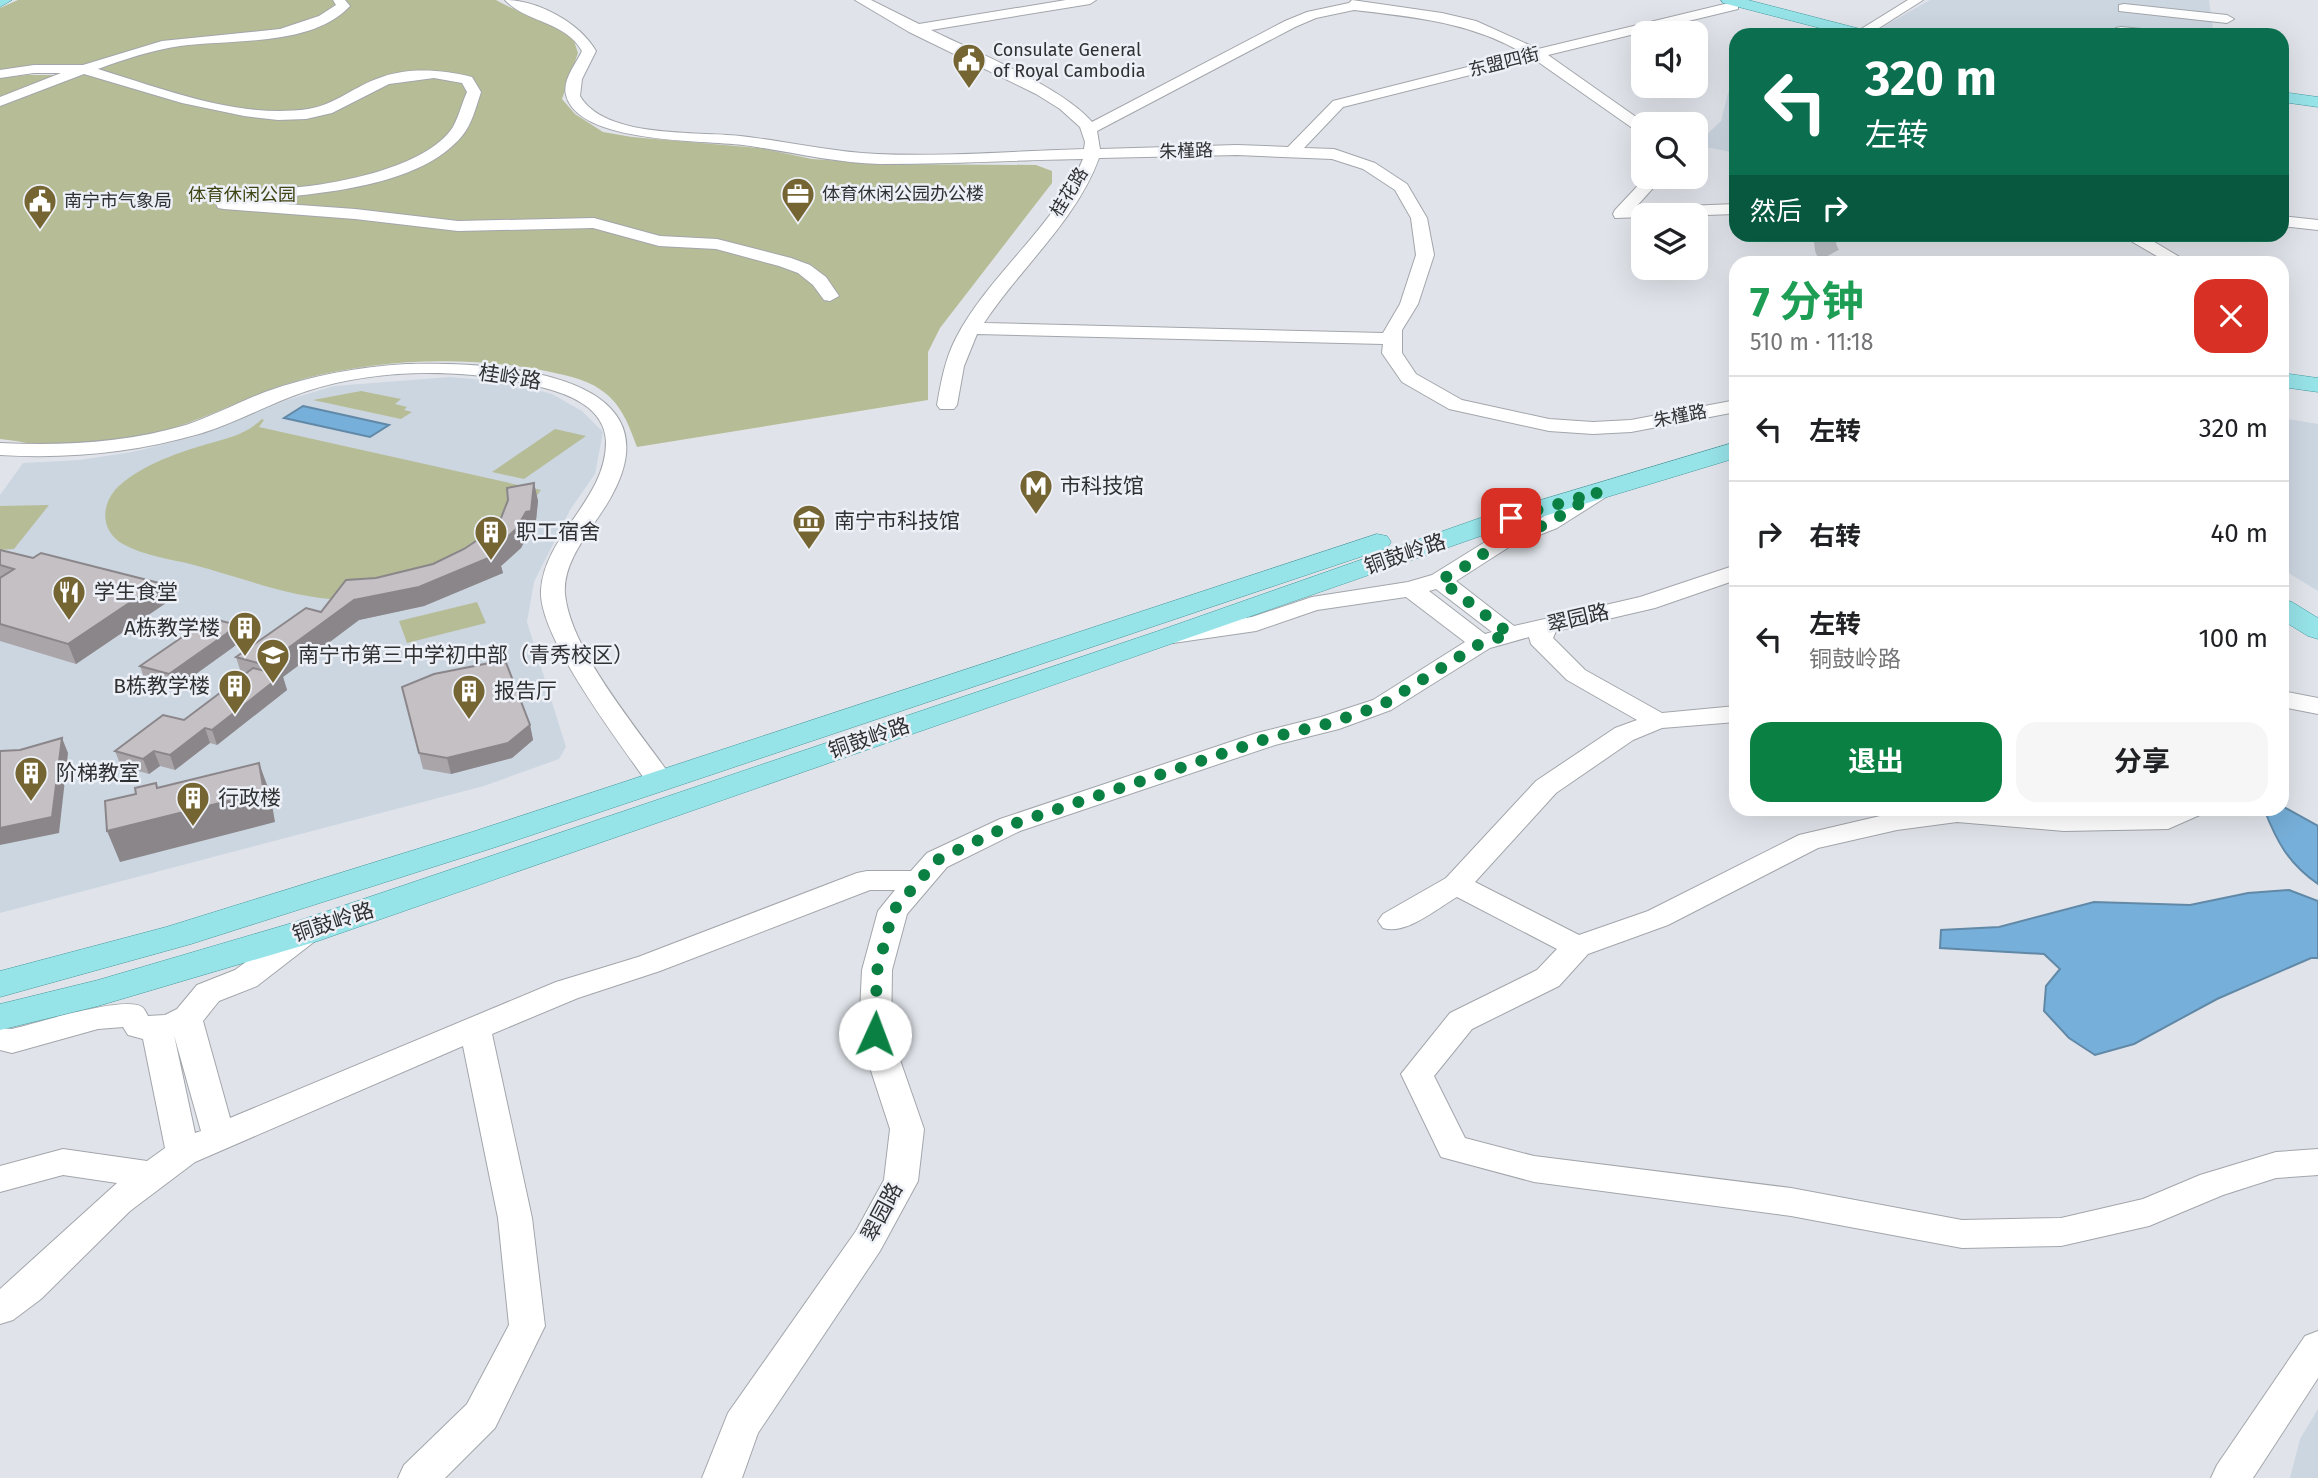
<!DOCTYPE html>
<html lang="zh">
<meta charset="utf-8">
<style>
:root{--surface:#fff;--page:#f6f6f6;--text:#202124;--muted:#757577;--line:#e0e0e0;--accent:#0b8043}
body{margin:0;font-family:"Fira Sans","Noto Sans SC",sans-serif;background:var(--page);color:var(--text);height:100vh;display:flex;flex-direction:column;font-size:26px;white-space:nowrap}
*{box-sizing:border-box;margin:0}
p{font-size:23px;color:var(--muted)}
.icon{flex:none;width:38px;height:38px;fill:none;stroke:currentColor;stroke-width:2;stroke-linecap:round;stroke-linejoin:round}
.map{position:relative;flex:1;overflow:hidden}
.sheet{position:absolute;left:1729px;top:256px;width:560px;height:560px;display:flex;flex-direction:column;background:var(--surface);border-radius:21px;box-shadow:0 7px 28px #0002}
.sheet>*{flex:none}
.banner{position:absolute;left:1729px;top:28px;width:560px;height:214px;border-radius:21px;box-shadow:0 7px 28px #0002;background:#0b6e4f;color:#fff;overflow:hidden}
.buttons{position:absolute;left:1631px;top:21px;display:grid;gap:14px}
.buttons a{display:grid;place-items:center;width:77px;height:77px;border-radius:14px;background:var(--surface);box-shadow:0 7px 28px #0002;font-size:35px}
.pin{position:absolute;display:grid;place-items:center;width:60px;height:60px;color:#fff;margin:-30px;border-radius:14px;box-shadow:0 4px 10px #0006}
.me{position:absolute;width:77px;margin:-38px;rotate:2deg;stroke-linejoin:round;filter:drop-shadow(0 0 5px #0008)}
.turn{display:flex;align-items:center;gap:24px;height:147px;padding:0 21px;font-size:32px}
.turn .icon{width:91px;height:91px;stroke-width:2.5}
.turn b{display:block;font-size:49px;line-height:60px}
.then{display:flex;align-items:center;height:66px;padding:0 21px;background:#0003;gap:14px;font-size:26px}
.round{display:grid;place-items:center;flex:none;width:74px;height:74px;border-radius:21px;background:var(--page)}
.summary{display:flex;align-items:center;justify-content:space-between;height:119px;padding:0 21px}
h1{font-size:42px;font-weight:700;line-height:52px;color:#1e9e55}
.action{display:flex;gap:14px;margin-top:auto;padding:14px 21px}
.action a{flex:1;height:80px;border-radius:21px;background:var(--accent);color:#fff;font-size:28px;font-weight:700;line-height:80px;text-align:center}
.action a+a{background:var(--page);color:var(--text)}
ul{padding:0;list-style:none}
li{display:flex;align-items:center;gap:21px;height:105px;padding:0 21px;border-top:2px solid var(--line)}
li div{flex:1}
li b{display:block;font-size:26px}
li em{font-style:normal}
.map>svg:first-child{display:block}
.built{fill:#ccd6e1}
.green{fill:#b6bc96}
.water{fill:#76afd9;stroke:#6189a7;stroke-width:2}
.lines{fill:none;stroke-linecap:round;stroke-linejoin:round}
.major-tunnel{stroke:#bdc0c5;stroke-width:22;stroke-dasharray:22 10;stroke-linecap:butt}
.minor-casing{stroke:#a2a6ab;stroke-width:2}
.major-casing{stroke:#45999e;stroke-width:1}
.minor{fill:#fff;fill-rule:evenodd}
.major{fill:#96e3e8;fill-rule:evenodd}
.wall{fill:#a9a5a9}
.shaded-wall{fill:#8a8689}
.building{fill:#c5c0c4;stroke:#8a8689;stroke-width:2}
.route{stroke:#0b8043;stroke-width:12;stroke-dasharray:0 21.6}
.labels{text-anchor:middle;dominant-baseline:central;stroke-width:5;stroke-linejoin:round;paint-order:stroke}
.far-poi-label{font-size:18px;fill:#303133;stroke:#edf1f7;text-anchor:start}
.far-street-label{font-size:18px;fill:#303133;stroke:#edf1f7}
.far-park-label{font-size:18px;fill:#404515;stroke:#edf1f7}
.street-label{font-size:21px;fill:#303133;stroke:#edf1f7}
.poi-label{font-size:21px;fill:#303133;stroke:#edf1f7;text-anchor:start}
</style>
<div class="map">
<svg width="2318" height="1478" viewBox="0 0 2318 1478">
<rect width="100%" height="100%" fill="#e0e4ea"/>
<g class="built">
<polygon points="1930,0 2209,0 2214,35 1879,35 1874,32"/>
<polygon points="1736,84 1736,153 1696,145 1721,121 1728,93"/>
<polygon points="450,377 507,382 552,394 582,411 603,432 595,474 570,510 534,582 527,622 566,747 559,759 484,786 0,913 0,495 23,463 79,460 132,452 194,437 287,400 334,386"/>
<polygon points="2282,418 2318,424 2318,591 2282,569"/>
<polygon points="2318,1409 2318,1478 2290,1478 2300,1439"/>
</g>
<g class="green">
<path d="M18,0H496C521,14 549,22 573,38L578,53L562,99L575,114L603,132L632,137L759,148L812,159L885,164L1036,165L1052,171V183L940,328L928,352V400L637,447C629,426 622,404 601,390C585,378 560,374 541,370C463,356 380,359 303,379C248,394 199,425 143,436C117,441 90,446 63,447C43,447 21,441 0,439V105L95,67L0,72V8Z"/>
<polygon points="27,75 60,75 0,98 0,78"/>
<polygon points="361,391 401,399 395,404 407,407 404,410 412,412 401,419 313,400"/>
<path d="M262,419L264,420L259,427L541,490L505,537L343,600C292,598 243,578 194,565C172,559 143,556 123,544C102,532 100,508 115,490C137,467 174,454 204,445C226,438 244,436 262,419Z"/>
<polygon points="555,429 586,436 524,479 492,472"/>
<polygon points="49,505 14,549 0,550 0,506"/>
<polygon points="477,602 486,623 407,643 399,621"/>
</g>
<g class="water">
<polygon points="303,406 389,425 370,437 284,418"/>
<path d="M2282,806L2318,826V884C2288,863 2277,842 2264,809L2282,808Z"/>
<polygon points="2289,890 2318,901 2318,958 2311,958 2217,999 2134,1044 2095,1055 2069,1038 2044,1011 2046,986 2060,969 2044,954 1940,948 1941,930 1999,927 2094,902 2190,905 2248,893"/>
</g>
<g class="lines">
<polyline class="major-tunnel" points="1824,234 1826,249 1833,262"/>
<defs>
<g id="minor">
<path d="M333,0H345L350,6C312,47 231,39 180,46C152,50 125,59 98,69C164,89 238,119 308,109C335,105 356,85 382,77C410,67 444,70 472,77L481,92C476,107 472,124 462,136C417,190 309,194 244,201L355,209L458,221L594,218L660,236L717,239L791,258L810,265L826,277L839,296L830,301L824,300L813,285L798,273L779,266L716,249L659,246L593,228L458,231L355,219L224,209L218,208L214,200L216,196C241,190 265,190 291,188C336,184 426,168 453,127C459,116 462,103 467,92L462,83L434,78L389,84L332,113L306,119L278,120L244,116L182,103L84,74L0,106V97L61,73H34L0,78V70L34,65H83L162,41L280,29L319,16L336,5Z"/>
<path d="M505,0C537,0 579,22 596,51L582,79L580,96C605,139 698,131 740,136C786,141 831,152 877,154C946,157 1016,151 1084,149L1085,142L1080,127L1060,109L1036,94L909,32L855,0H871L919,24L1066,0H1096L1090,4L931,30C975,52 1061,86 1092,122L1285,21L1307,12L1349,3L1352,0L1442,13L1476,21L1538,49L1733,2L1738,3V9L1548,55L1646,124H1643V134L1638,132L1534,59L1343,107L1304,148L1334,149L1375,163L1407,184L1427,218L1434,255L1418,304L1402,330V353L1416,374L1462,400L1549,419L1593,422L1631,420L1736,400V412L1631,432L1593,434L1549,431L1449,409L1402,382L1382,353L1383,344L977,334L964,366L957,405L954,409H940L937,405C941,382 945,359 956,338C989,274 1055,227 1083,159C1015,160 948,164 880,164C834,163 788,151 743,145C704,140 578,144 566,95C562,80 576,64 582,51C565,21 527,23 505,0ZM1354,10C1414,17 1470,22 1523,53L1333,101L1288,147L1237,145L1100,149L1097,131L1295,27L1316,18ZM1237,155L1332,159L1363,169L1395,190L1411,218L1416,255L1400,304L1383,333L984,323C1020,268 1076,221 1099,158Z"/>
<polygon points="1908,0 1923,0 1868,35 1853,34"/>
<polygon points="2124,4 2227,15 2234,19 2227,23 2119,11 2119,5"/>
<polygon points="2121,27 2162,31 2169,35 2116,34 2116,28"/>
<polygon points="1646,177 1663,177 1635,208 1736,204 1736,214 1615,218 1613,214 1615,210"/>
<polygon points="2282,216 2318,220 2318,230 2282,226"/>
<polygon points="2119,234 2141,234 2188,262 2167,262"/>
<path d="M407,364C483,362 681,368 612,495C597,524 562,558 565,594C571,653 641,732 674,781L670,787L660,789L650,787C622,745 538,638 541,590C545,534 606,500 606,442C605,406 566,393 537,386C465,368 378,368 307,391C270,403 236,423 199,434C133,453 68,459 0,455V443C63,446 125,443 186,425C213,416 239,402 265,392C312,375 358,367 407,364Z"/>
<path d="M1598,485L1606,487L1609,492L1606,497L1557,528L1509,547L1456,581L1514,626L1640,597L1736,565V580L1655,608L1556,631L1553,638L1585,670L1662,713L1736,706V722L1662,728L1633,740L1556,793L1475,882L1579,935L1648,911L1799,835L1897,812L1925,808H2008L2064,813L2205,808L2202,814L2168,829L2064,831L1957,822L1897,830L1818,848L1668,925L1588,954L1559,986L1472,1029L1434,1076L1465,1138L1534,1156L1791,1188L1962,1220L2061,1218L2143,1199L2200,1175L2276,1152L2318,1149V1175L2276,1178L2223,1195L2149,1226L2061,1246L1962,1248L1791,1216L1534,1182L1441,1157L1401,1074L1450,1013L1537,970L1557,949L1457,897C1436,909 1407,935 1383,928L1378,921L1383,914L1446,878L1536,781L1615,728L1637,720L1567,680L1531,644L1529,637L1490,648L1391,710L1339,729L1275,745L1020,831L947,867L907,914L892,970L891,1034L924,1129L918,1181L880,1251L758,1433L742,1478H702L728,1413L856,1231L884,1180L890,1129L859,1034L862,970L878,911L895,890H870L660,971L578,998L492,1034L532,1218L545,1326L495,1428L445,1478H398L404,1465L467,1404L509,1325L498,1218L463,1046L195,1162L130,1211L41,1299L13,1320L0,1324V1289L117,1183L63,1175L0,1192V1166L63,1149L147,1161L165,1148L143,1039L128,1035L123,1027L98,1029L12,1053L0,1050V1028L12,1029C34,1024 125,995 142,1007C145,1009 146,1013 148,1016L165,1015L177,1009L197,985L235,970L297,924L308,921L319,924L323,931L319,938L257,986L219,1001L203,1021L230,1118L556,982L638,957L857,873L867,871H911L927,853L1000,819L1257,733L1321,717L1373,700L1465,642L1406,597L1317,610L1256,631L1173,643L1164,641L1161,636L1164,631L1173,629L1252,617L1312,597L1408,582L1432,575L1493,537L1541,518L1590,487ZM1436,589L1492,632L1485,634L1429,591ZM174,1035L201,1131L195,1133Z"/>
<polygon points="2282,691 2318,698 2318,714 2282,707"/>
<polygon points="2318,1331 2318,1378 2253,1478 2211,1478 2217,1465 2305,1336"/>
</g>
<g id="major">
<polygon points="0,0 12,0 0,7"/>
<polygon points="1721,0 1748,0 1872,32 1874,35 1847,35 1723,3"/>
<polygon points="2282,92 2318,97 2318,107 2282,102"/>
<polygon points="2282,373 2318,378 2318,392 2282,387"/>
<polygon points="1736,442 1736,458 1498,530 318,941 98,1006 0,1030 0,1004 98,980 292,923 1158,631 1480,518"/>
<polygon points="1377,534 1387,536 1391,542 1387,548 496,847 191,944 0,997 0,971 166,927 472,832"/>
<polygon points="2282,599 2292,602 2318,618 2318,639 2308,636 2282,620"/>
</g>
</defs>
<use href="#minor" class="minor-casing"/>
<use href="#major" class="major-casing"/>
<use href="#minor" class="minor"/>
<use href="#major" class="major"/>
</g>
<g class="wall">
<polygon points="534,483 538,501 535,530 530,531 521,548 501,566 503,573 424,606 359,620 283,677 287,690 217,745 210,743 175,770 160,766 149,774 121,766 115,751 184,720 242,676 236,657 321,612 376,578 433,564 464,549 488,533"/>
<polygon points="0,550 33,558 159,583 166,603 76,664 0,641"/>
<polygon points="237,625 242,640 232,648 175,689 145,681 140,666"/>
<polygon points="402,687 530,725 533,740 512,758 451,774 423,769"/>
</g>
<g class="shaded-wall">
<polygon points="534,483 538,501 535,530 530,531 521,548 501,566 503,573 424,606 359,620 283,677 287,690 217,745 212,730 272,683 265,665 354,600 491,552"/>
<polygon points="159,583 166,603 76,664 68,644"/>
<polygon points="237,625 242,640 232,648 175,689 169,674"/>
<polygon points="530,725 533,740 512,758 451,774 447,758"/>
<polygon points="205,728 210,743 175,770 170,755"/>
<polygon points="62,738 68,753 59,833 0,845 0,828"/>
<polygon points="154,751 160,766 149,774 143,759"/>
<polygon points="259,763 270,793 275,822 120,862 107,831 156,783 168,813"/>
</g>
<g class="building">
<polygon points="534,483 531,511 526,512 516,529 491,552 498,554 419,587 354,600 265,665 236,657 306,608 321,612 346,580 376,578 433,564 464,549 488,533 501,518 508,500 507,488"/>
<polygon points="0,550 33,558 41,553 159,583 68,644 0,624 0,578 14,569 0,565"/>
<polygon points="210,618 237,625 226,634 169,674 140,666"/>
<polygon points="505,660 530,725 508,743 447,758 419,753 402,687 434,674"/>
<polygon points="253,668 282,675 212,730 205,728 170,755 154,751 143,759 115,751 163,715 184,720"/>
<polygon points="62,738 52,817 0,828 0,751 20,750"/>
<polygon points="259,763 264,792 107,831 105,801 136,794 135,788 156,783 157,788"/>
</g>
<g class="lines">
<polyline class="route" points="875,1034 877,971 893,911 937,860 1010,825 1266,739 1330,723 1382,705 1481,643 1510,634 1440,580 1458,571 1501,542 1549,523 1598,492 1511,518"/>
</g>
<defs>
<symbol id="civic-pin" viewBox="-11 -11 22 30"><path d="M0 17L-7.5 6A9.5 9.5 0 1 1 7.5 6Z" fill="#756532" stroke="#edf1f7"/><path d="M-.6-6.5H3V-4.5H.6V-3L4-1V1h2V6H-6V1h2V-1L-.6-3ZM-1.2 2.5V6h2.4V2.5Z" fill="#fff"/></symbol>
<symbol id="office-pin" viewBox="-11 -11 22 30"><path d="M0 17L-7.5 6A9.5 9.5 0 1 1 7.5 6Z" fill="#756532" stroke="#edf1f7"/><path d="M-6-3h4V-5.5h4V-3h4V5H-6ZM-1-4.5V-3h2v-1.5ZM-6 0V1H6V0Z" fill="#fff"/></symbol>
<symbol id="metro-pin" viewBox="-11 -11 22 30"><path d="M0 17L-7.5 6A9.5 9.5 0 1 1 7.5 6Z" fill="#756532" stroke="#edf1f7"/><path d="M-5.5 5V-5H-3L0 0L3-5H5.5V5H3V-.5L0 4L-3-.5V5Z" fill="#fff"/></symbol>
<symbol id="museum-pin" viewBox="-11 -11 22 30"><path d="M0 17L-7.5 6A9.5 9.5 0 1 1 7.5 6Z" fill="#756532" stroke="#edf1f7"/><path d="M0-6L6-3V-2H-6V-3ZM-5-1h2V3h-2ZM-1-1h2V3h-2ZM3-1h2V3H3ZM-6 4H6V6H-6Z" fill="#fff"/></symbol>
<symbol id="building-pin" viewBox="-11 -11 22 30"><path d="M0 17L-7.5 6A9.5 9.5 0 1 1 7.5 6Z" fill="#756532" stroke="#edf1f7"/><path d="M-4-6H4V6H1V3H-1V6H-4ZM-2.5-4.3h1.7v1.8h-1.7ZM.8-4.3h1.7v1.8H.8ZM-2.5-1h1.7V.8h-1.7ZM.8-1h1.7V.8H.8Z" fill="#fff"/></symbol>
<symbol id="restaurant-pin" viewBox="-11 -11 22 30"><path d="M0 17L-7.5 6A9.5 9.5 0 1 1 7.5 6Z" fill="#756532" stroke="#edf1f7"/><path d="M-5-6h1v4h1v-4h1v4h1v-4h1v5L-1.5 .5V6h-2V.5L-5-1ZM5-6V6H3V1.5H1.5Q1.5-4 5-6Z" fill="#fff"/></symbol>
<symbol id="school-pin" viewBox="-11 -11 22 30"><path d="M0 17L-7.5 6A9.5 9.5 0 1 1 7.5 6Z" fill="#756532" stroke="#edf1f7"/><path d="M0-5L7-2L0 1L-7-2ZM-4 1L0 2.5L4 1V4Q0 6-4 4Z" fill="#fff"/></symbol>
</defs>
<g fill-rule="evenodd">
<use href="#civic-pin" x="950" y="41" width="38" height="52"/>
<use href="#office-pin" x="779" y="175" width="38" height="52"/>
<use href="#civic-pin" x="21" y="182" width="38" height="52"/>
<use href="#metro-pin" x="1017" y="467" width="38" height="52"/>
<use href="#museum-pin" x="790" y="502" width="38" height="52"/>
<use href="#building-pin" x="472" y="513" width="38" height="52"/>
<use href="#restaurant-pin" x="50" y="573" width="38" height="52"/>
<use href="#building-pin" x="226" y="609" width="38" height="52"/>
<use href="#school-pin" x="254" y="636" width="38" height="52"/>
<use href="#building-pin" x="216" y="667" width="38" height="52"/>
<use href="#building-pin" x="450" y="672" width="38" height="52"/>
<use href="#building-pin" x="12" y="754" width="38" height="52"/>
<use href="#building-pin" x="174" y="779" width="38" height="52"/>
</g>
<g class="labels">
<g class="far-poi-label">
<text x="993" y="50">Consulate General<tspan x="993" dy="21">of Royal Cambodia</tspan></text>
<text x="822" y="194">体育休闲公园办公楼</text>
<text x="64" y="201">南宁市气象局</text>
</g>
<g class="far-street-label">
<text transform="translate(1504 62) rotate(-14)">东盟四街</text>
<text transform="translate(1186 151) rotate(-2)">朱槿路</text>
<text transform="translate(1069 192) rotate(-58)">桂花路</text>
<text transform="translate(1680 416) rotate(-11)">朱槿路</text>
</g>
<g class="far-park-label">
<text x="242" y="195">体育休闲公园</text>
</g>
<g class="street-label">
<text transform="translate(510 377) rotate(9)">桂岭路</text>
<text transform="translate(1405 554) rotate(-19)">铜鼓岭路</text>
<text transform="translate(1578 618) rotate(-13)">翠园路</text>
<text transform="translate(869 738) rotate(-19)">铜鼓岭路</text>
<text transform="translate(333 922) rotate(-18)">铜鼓岭路</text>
<text transform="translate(882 1212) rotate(-62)">翠园路</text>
</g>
<g class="poi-label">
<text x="1060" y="486">市科技馆</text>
<text x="834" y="521">南宁市科技馆</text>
<text x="516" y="532">职工宿舍</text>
<text x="94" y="592">学生食堂</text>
<text x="220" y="628" text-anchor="end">A栋教学楼</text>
<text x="298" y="655">南宁市第三中学初中部（青秀校区）</text>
<text x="210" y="686" text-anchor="end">B栋教学楼</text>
<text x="494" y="691">报告厅</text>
<text x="56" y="773">阶梯教室</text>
<text x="218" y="798">行政楼</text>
</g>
</g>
</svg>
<div class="buttons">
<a><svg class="icon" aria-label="sound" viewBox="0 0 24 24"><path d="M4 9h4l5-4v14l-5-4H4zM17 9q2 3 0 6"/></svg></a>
<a><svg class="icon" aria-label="search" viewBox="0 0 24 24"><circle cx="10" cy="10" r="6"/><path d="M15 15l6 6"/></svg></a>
<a><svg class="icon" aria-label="layers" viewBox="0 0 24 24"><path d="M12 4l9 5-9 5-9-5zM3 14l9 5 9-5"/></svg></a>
</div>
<div class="pin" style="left:1511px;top:518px;background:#d93025"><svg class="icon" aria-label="arrive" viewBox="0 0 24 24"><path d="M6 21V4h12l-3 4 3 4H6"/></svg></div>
<svg class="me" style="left:875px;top:1034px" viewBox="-20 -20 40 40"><circle r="19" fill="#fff"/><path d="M0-13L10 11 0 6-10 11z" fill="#0b8043"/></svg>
<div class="banner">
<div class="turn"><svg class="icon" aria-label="left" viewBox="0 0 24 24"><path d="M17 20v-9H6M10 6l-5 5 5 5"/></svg><div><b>320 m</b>左转</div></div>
<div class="then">然后<svg class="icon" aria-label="right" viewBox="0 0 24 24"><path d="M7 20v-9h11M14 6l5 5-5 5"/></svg></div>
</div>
<section class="sheet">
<div class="summary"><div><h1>7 分钟</h1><p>510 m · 11:18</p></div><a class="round" style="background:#d93025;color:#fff"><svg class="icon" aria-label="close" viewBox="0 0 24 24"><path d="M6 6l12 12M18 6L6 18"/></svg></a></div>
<ul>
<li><svg class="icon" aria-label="left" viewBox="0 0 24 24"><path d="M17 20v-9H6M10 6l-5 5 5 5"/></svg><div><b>左转</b></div><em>320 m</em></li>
<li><svg class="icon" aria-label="right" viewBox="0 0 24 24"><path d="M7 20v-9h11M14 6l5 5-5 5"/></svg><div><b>右转</b></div><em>40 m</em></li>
<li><svg class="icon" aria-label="left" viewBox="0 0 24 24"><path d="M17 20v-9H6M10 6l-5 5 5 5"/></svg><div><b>左转</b><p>铜鼓岭路</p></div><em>100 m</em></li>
</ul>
<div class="action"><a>退出</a><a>分享</a></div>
</section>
</div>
